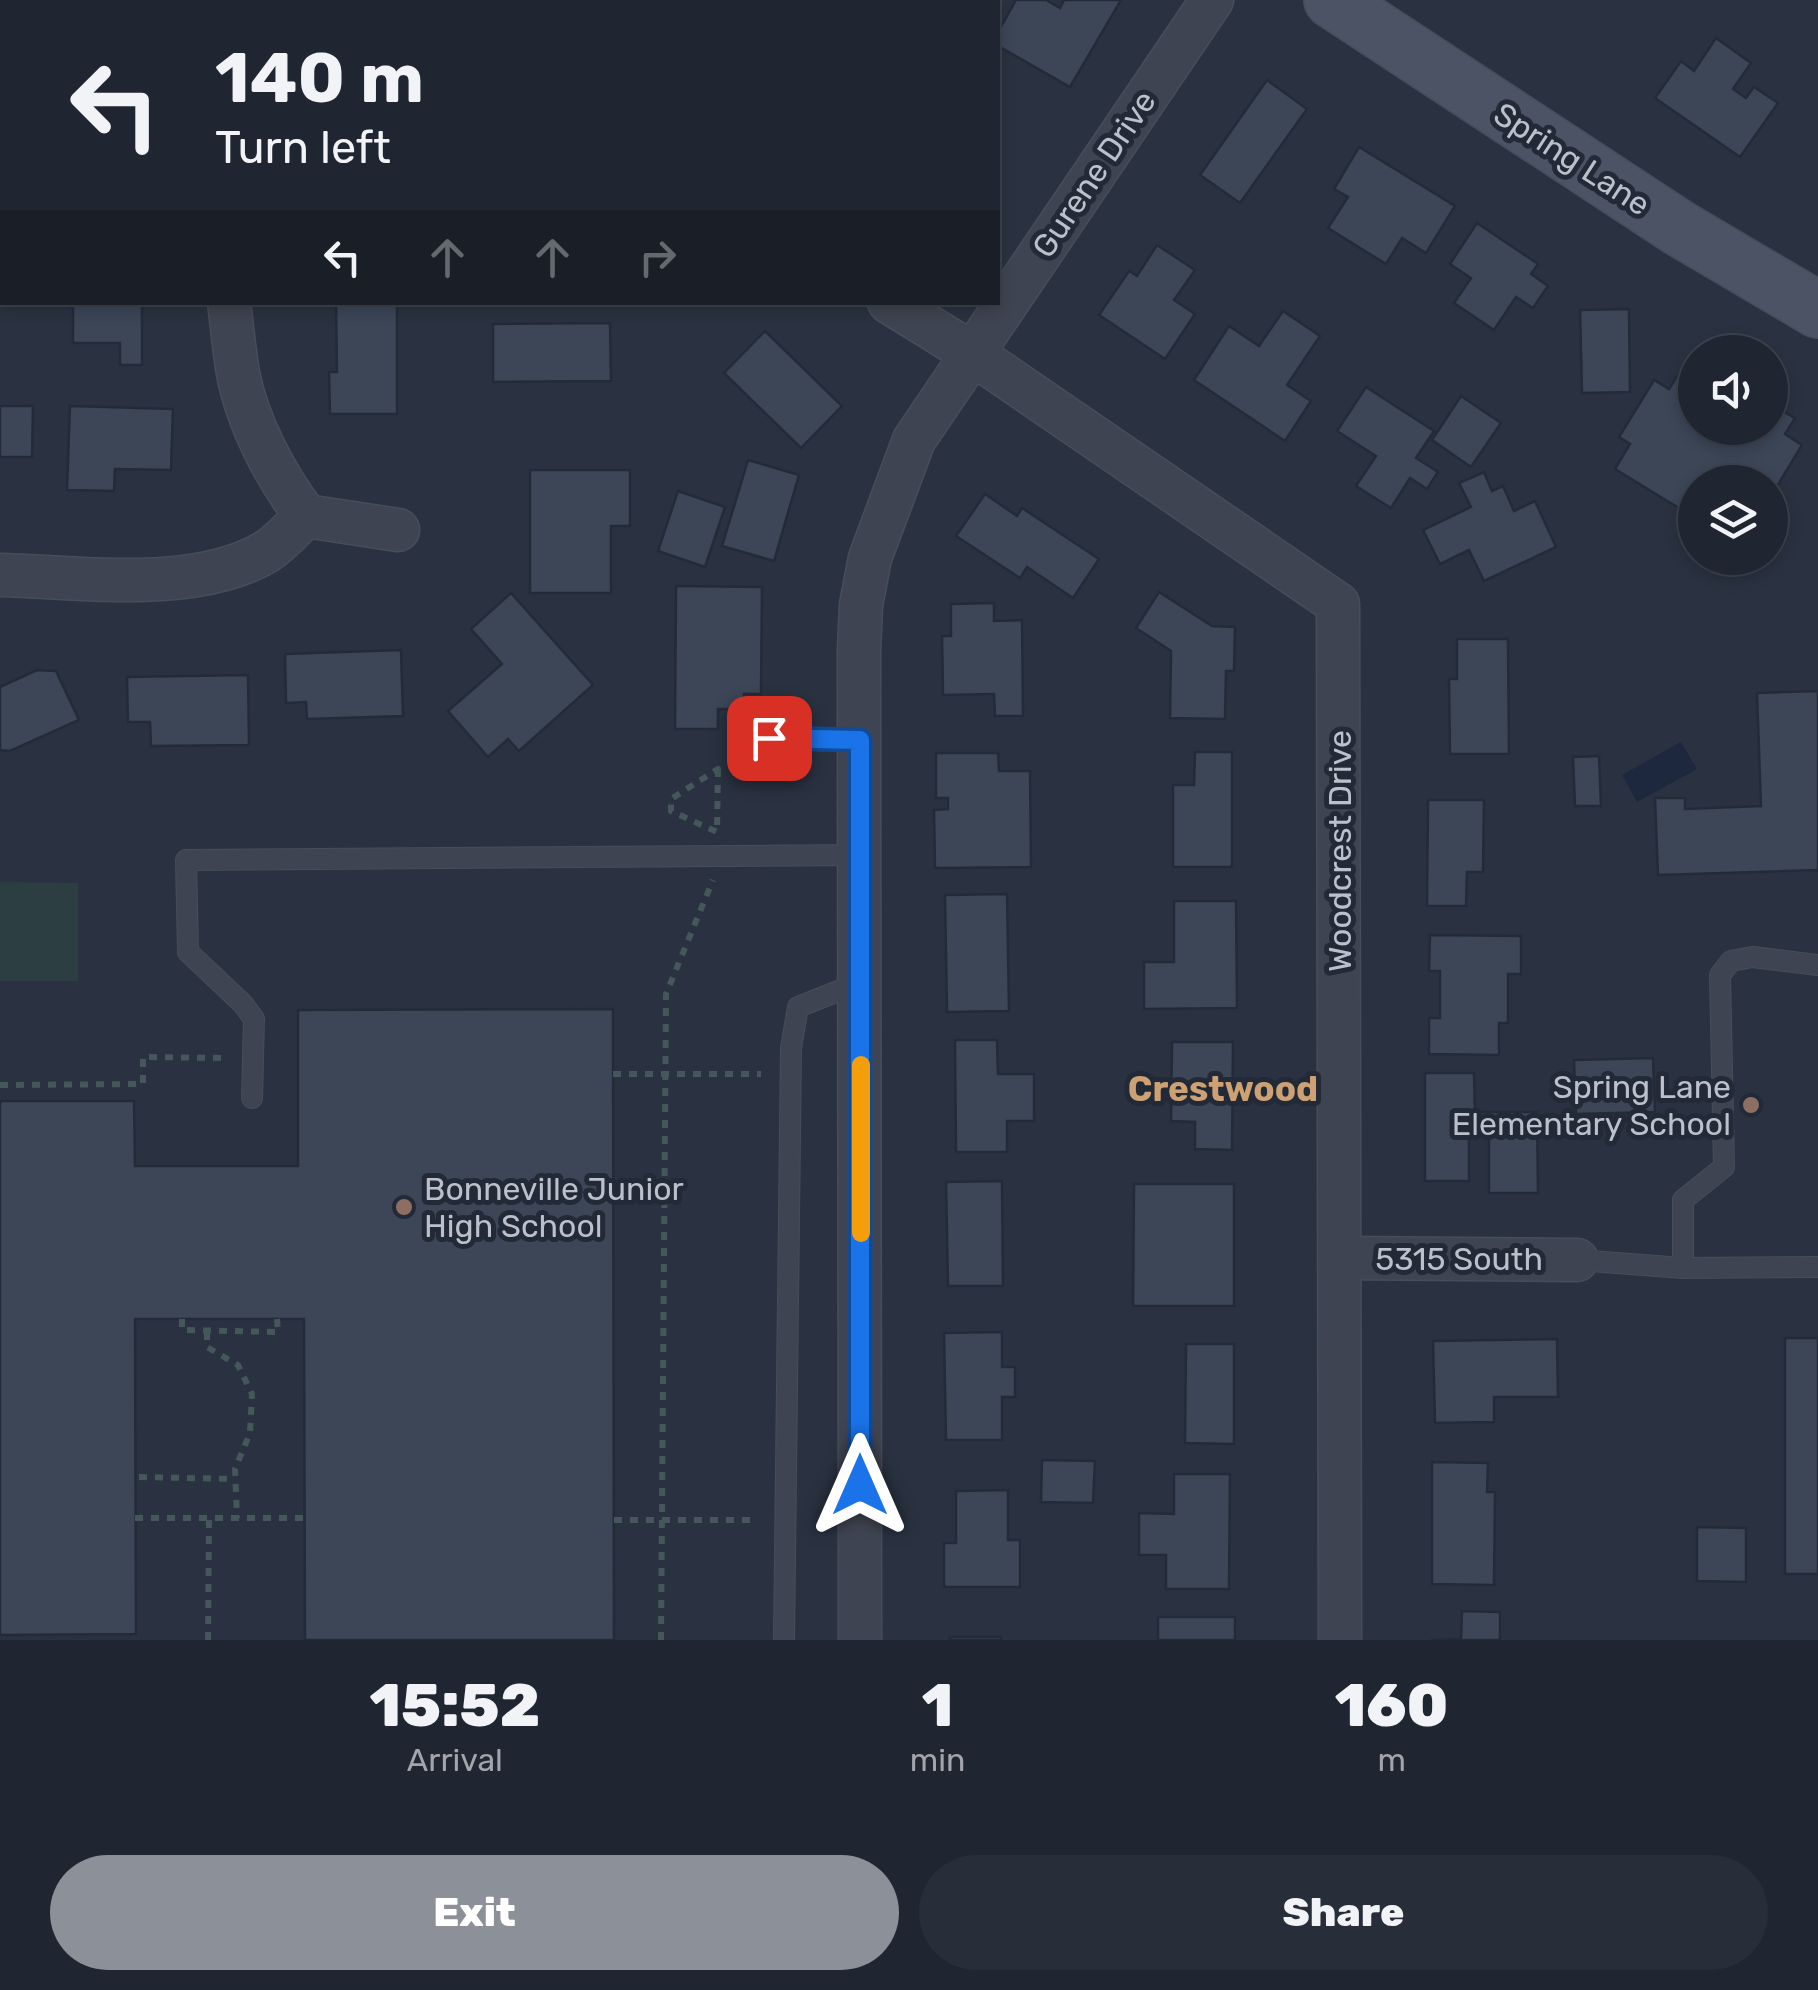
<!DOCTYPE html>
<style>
:root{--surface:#202631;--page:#282e39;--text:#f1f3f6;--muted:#a2a5ab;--line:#3d434d;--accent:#8c9099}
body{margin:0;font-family:Rubik,sans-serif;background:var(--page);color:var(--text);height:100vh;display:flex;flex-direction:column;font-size:38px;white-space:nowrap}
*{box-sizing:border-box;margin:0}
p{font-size:32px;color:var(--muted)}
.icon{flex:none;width:55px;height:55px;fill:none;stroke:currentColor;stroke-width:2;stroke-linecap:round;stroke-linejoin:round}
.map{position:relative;height:1640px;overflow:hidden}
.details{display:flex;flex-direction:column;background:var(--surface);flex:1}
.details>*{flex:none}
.banner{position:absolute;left:0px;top:0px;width:1000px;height:305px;box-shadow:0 5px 15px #0003,0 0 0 2px var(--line);background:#202631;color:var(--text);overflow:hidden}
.buttons{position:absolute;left:1678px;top:335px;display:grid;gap:20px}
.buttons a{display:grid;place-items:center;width:110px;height:110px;border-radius:50%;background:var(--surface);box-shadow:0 5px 15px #0003,0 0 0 2px var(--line);font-size:50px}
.pin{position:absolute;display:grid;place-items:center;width:85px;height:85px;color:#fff;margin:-42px;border-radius:20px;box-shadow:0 5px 15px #0006}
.me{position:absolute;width:110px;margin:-55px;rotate:0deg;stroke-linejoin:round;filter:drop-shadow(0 0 8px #0008)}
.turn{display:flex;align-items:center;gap:35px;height:210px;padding:0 50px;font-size:45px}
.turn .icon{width:130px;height:130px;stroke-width:2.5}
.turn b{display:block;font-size:70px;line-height:85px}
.lanes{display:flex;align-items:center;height:95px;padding:0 50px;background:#0003;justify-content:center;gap:50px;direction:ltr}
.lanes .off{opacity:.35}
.eta{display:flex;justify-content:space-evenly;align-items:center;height:170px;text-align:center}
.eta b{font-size:60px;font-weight:800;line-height:70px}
.button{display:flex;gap:20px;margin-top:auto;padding:20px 50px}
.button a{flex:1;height:115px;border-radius:60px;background:var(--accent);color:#fff;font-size:40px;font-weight:800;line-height:115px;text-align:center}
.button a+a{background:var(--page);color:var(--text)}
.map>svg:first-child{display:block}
.green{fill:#2c3e42}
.water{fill:#1d283f}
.building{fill:#3c4657;stroke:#242b38;stroke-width:2.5}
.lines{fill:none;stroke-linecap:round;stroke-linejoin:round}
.lane-casing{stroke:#474d5a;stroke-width:22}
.street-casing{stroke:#474d5a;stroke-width:45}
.secondary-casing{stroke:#474d5a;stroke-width:58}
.path{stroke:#45575a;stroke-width:6;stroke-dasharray:8 8;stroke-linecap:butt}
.lane{stroke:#3e4451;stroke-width:20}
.street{stroke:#3e4451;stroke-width:42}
.secondary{stroke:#4c5364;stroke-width:55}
.route-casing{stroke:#114b97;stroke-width:25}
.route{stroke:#1a73e8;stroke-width:18}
.slow{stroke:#f59e0b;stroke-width:18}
.education-dot{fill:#8d6e63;stroke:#222937;stroke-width:4}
.labels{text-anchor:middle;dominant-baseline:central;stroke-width:10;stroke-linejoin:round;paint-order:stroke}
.street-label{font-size:32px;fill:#bbc0cb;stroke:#222937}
.poi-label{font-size:32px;fill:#bbc0cb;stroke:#222937;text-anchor:end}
.neighbourhood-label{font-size:35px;font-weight:bold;fill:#cda173;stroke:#222937}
</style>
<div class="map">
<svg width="1818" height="1640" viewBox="0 0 1818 1640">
<rect width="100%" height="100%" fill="#2a3241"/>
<polygon class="green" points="0,882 78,883 78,981 0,981"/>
<polygon class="water" points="1681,742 1697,769 1637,802 1622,775"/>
<g class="building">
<rect x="51" y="0" width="65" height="2"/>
<rect x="305" y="0" width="68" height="2"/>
<rect x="496" y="0" width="78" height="2"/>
<polygon points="1016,0 1046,0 1060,8 1064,0 1121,0 1070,87 998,46 998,32"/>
<polygon points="1716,38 1751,63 1733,89 1746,98 1754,87 1778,103 1740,157 1655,98 1681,61 1694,71"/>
<polygon points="1267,80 1307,109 1240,203 1200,175"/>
<polygon points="1359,147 1455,206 1426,253 1402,238 1386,264 1328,228 1348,197 1334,189"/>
<polygon points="1477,223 1538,264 1531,274 1548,286 1533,308 1516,297 1494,330 1454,303 1471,278 1450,264"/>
<polygon points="1157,245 1195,270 1174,300 1195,314 1165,359 1099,315 1129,271 1137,276"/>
<polygon points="73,302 142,302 142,365 120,365 120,343 73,343"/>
<polygon points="336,302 397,302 397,414 330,414 329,372 337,372"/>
<polygon points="1629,309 1630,392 1582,393 1580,310"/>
<polygon points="1283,311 1320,336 1287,385 1311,401 1285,441 1194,380 1229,326 1259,346"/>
<polygon points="610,323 611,381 493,382 493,324"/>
<polygon points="765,331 842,406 801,448 724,373"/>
<polygon points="1690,356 1695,359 1695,428 1770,428 1770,404 1795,418 1785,434 1802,445 1770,498 1770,482 1695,482 1695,518 1615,469 1630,444 1619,437 1654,380 1669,389"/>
<polygon points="1366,387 1434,431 1416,458 1438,472 1427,489 1410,478 1391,508 1356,486 1376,456 1337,431"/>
<polygon points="1461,396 1501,423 1471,467 1432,440"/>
<polygon points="0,406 33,406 32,457 0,457"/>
<polygon points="70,406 173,409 171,470 115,469 114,491 67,490"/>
<polygon points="748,460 799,475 774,561 722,546"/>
<polygon points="530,470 630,470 630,526 611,526 611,593 530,593"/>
<polygon points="1484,472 1492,491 1503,486 1514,511 1535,501 1556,547 1484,581 1469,550 1440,564 1423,530 1471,507 1459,483"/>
<polygon points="678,491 725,507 705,567 658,551"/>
<polygon points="985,494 1017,516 1022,508 1099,559 1073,598 1027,567 1020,578 956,536"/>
<polygon points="676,586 762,587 761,694 744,694 744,709 718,709 718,729 675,729"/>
<polygon points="1159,592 1212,626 1235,627 1234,671 1226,671 1225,719 1170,718 1171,651 1136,628"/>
<polygon points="511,593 593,685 519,751 508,739 488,757 448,711 502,664 471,629"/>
<polygon points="994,603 994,621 1022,620 1023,716 995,716 994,694 943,695 942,636 951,636 951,604"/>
<polygon points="1457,639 1508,639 1509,754 1450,754 1449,679 1457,679"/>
<polygon points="401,650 403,716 307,719 306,702 286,703 285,654"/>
<polygon points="37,670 56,671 79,720 10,751 0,750 0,687"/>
<polygon points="248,675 249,745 151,746 150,722 128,722 127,677"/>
<polygon points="1818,691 1818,870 1658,875 1655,798 1685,798 1685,809 1761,806 1757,693"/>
<polygon points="1195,752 1232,752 1232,867 1173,867 1173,785 1194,785"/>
<polygon points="936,753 998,753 999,771 1030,771 1031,867 935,868 934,810 948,809 948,798 936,798"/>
<polygon points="1599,756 1601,806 1575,806 1573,757"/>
<polygon points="1428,800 1484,800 1483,872 1467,872 1466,906 1427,906"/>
<polygon points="1007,894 1009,1011 947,1012 945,895"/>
<polygon points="1174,901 1236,901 1237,1008 1144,1009 1144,962 1174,962"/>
<polygon points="1430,935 1521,936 1521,974 1508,974 1508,1023 1499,1023 1499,1055 1429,1054 1429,1018 1440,1018 1440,971 1429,971"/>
<polygon points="613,1009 614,1640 305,1640 304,1319 135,1319 136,1634 0,1635 0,1101 134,1101 135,1166 298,1166 298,1010"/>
<polygon points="955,1040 997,1040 998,1074 1034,1074 1034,1121 1007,1121 1007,1152 956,1152"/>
<polygon points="1172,1042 1233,1042 1232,1150 1195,1149 1195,1122 1171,1121"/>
<polygon points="1653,1058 1655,1112 1576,1114 1574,1060"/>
<polygon points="1425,1073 1474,1073 1475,1112 1537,1112 1538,1193 1489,1193 1489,1133 1469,1133 1469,1181 1425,1181"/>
<polygon points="1002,1181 1003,1286 948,1286 946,1182"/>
<polygon points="1134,1184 1234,1184 1234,1306 1133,1306"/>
<polygon points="1002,1332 1002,1367 1015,1367 1015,1397 1002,1397 1002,1440 946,1440 944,1333"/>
<rect x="1785" y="1338" width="33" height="236"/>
<polygon points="1557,1339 1558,1397 1494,1397 1494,1422 1435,1423 1433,1341"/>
<polygon points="1186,1344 1234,1344 1234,1444 1185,1443"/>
<polygon points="1042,1460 1095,1461 1093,1503 1041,1502"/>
<polygon points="1432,1462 1488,1463 1487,1492 1495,1492 1494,1585 1432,1584"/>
<polygon points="1174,1474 1230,1474 1229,1589 1166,1589 1166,1555 1139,1555 1139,1513 1174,1514"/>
<polygon points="1008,1490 1008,1540 1020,1540 1020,1587 944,1587 944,1543 956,1543 956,1491"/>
<polygon points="1697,1527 1746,1528 1746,1582 1697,1581"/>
<polygon points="1462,1611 1500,1612 1500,1640 1431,1640 1461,1639"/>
<rect x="1158" y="1617" width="77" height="23"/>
<rect x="950" y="1637" width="51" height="3"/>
</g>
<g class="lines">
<defs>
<g id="lane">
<polyline points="769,738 860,740"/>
<polyline points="252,1098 254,1019 243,1004 188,952 186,860 861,855"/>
<polyline points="1577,1260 1683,1268 1818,1267"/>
<polyline points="1683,1268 1683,1200 1724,1167 1720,975 1731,961 1752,957 1818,965"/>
<polyline points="784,1640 791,1048 798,1007 861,982"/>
</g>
<g id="street">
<polyline points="219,0 219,2"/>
<polyline points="0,182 2,182"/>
<path d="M229,302C232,326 234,350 238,373C247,422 276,477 306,516L398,530"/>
<polyline points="889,302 973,354 1338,604 1340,1640"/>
<path d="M0,575C82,577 194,594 266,552C280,543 293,528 306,516"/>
<polyline points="1342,1258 1577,1260"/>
<polyline points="860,1640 859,651 861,605 870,558 914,440 1212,0"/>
</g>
<polyline id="secondary" points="1332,0 1679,228 1818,310"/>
</defs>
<use href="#lane" class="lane-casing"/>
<use href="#street" class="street-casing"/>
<use href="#secondary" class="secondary-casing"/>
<g class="path">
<polygon points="718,769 717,832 671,811 671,799"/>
<polyline points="613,1074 761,1074"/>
<polyline points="0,1085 143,1084 143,1057 227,1058"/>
<polyline points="182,1319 182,1330 278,1332 277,1319"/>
<polyline points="207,1332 207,1347 238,1365 252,1394 250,1433 235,1469 237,1518"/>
<polyline points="139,1477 235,1479"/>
<polyline points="135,1518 304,1518"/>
<polyline points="614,1520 756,1520"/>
<polyline points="208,1640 209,1518"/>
<polyline points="661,1640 666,994 713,880"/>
</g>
<use href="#lane" class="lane"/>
<use href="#street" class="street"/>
<use href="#secondary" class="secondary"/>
</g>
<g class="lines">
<defs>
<polyline id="route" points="769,738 860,740 860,1485"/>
</defs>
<use href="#route" class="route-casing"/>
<use href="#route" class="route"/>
<polyline class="slow" points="861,1233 861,1065"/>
</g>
<g class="education-dot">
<circle cx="1751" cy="1105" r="10"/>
<circle cx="404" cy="1207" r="10"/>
</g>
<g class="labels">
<g class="street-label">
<text transform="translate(1572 159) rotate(33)">Spring Lane</text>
<text transform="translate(1094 174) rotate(-56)">Gurene Drive</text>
<text transform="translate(1340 851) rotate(-90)">Woodcrest Drive</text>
<text x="1459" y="1259">5315 South</text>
</g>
<g class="poi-label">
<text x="1731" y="1087">Spring Lane<tspan x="1731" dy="37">Elementary School</tspan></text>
<text x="424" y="1189" text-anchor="start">Bonneville Junior<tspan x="424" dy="37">High School</tspan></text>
</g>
<g class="neighbourhood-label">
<text x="1223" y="1089">Crestwood</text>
</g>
</g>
</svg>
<div class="buttons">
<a><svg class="icon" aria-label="sound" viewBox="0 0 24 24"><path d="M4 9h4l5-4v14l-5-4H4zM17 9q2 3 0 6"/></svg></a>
<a><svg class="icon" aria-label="layers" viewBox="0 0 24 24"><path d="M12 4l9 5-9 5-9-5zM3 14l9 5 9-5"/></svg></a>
</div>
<div class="pin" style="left:769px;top:738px;background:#d93025"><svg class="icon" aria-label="arrive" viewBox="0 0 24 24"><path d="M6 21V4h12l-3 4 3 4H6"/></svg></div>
<svg class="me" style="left:860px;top:1485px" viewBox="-20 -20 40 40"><path d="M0-17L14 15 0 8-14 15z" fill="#1a73e8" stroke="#fff" stroke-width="4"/></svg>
<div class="banner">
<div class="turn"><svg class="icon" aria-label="left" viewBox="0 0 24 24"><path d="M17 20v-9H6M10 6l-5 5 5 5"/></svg><div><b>140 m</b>Turn left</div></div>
<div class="lanes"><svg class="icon" aria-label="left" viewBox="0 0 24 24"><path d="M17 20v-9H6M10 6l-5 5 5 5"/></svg><svg class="icon off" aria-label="ahead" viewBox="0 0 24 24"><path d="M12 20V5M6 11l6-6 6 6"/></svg><svg class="icon off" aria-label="ahead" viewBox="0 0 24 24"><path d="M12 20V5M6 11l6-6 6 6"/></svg><svg class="icon off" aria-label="right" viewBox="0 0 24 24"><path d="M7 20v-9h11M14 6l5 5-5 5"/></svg></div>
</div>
</div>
<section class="details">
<div class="eta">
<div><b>15:52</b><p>Arrival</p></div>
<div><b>1</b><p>min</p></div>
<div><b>160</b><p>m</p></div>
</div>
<div class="button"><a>Exit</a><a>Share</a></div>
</section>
